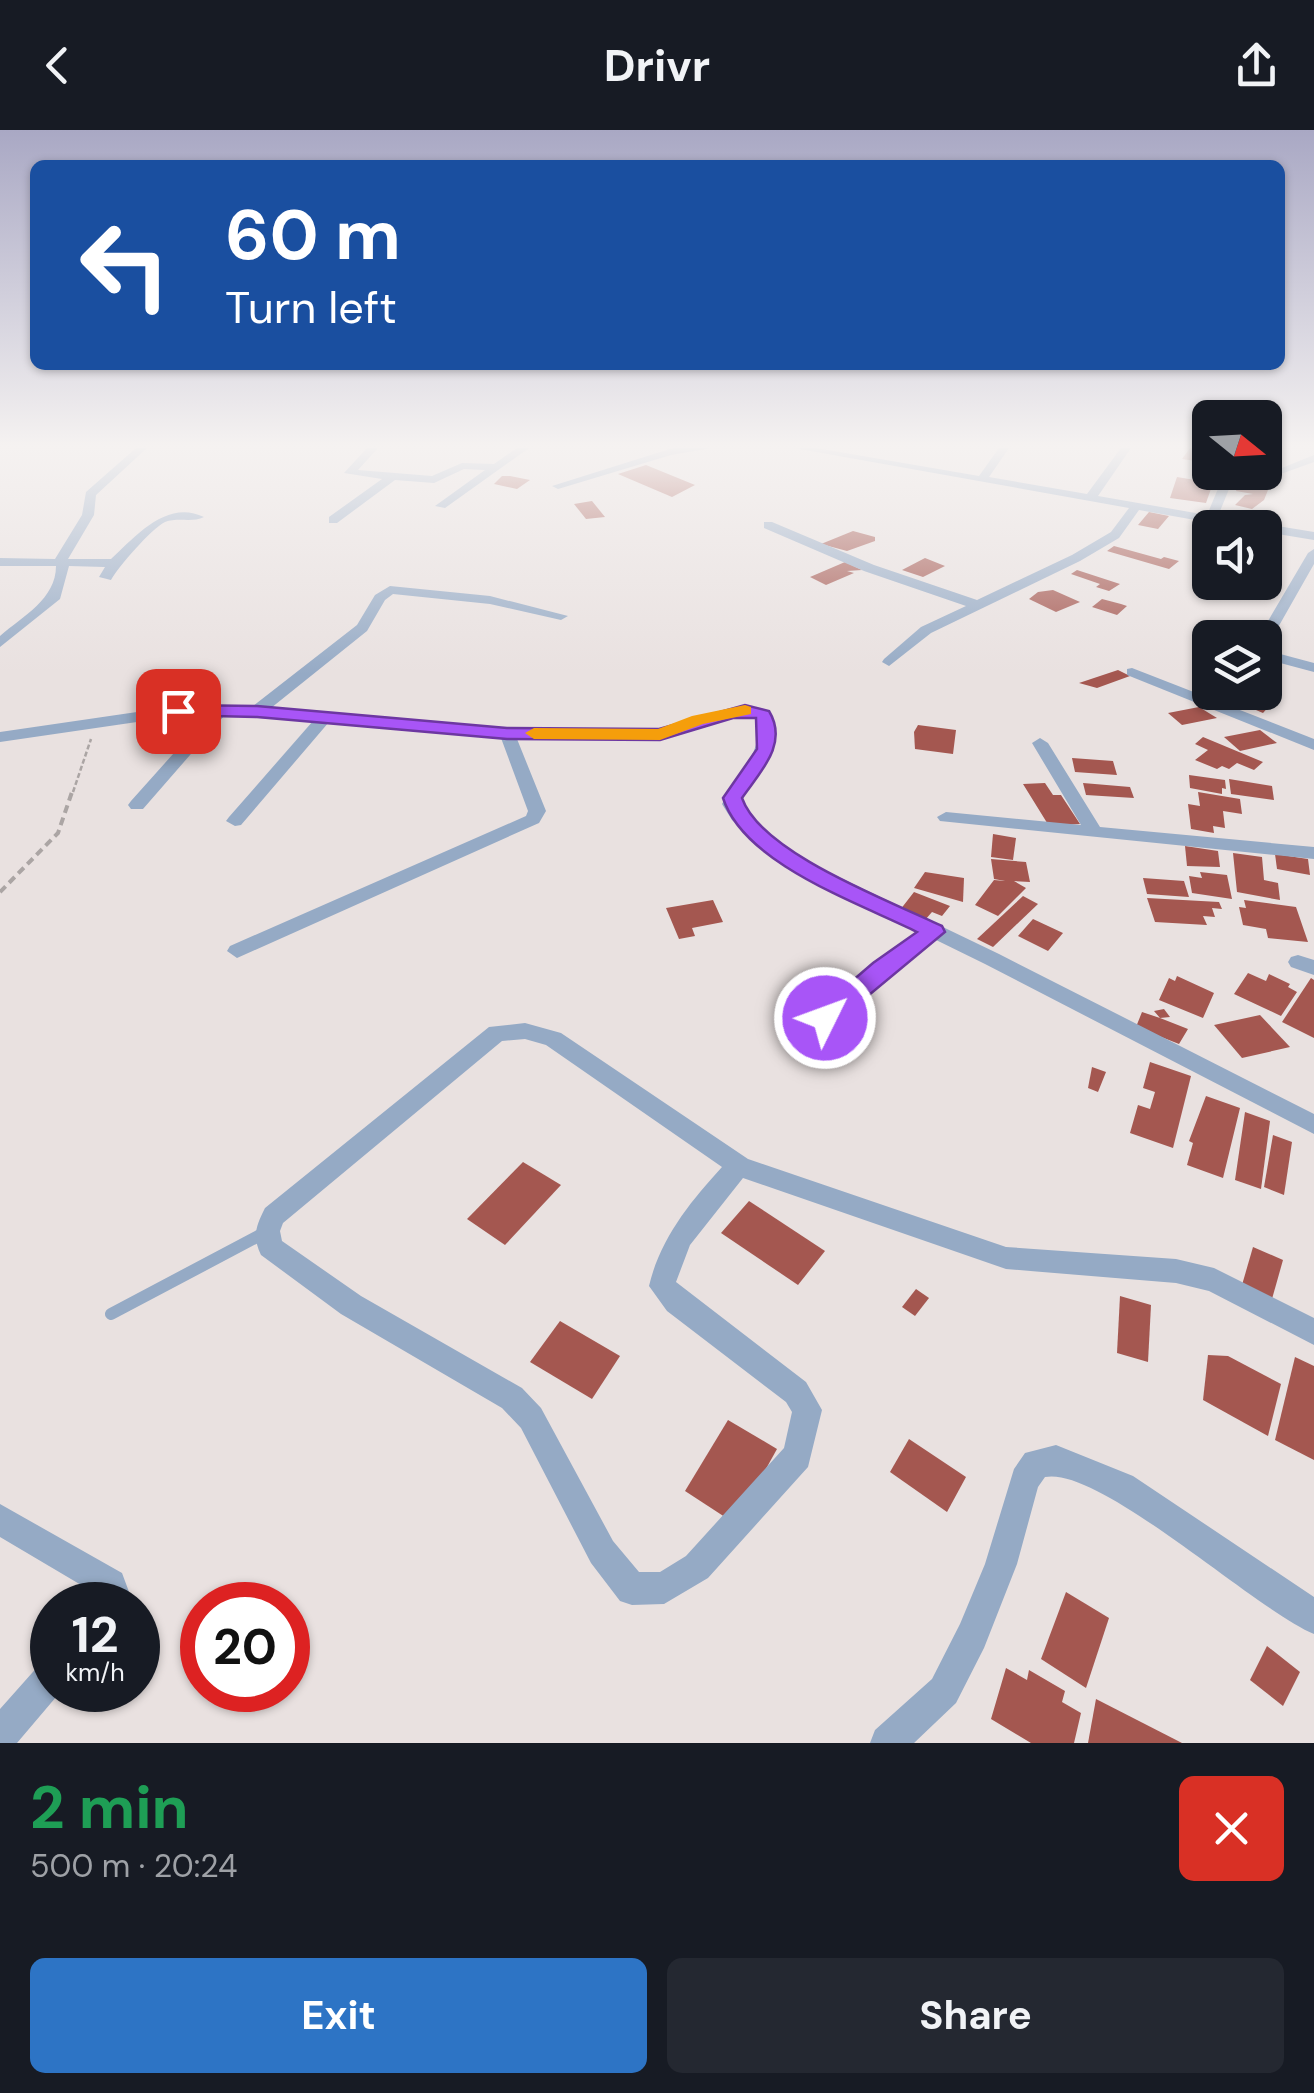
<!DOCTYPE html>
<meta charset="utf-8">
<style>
:root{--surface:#171b24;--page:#242831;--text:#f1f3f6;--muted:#9ea1a6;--accent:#2d74c5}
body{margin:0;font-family:"DM Sans",sans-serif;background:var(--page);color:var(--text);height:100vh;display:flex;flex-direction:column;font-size:38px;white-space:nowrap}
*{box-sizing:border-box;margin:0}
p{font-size:32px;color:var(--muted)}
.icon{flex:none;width:55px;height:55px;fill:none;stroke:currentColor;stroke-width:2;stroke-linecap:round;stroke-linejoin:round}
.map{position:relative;height:1613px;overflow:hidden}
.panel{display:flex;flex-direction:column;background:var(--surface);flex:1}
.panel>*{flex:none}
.banner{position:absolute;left:30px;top:30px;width:1255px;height:210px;border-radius:15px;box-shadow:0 2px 8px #0004;background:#1a4fa0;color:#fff;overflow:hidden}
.needle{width:65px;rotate:108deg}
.controls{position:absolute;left:1192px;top:270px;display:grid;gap:20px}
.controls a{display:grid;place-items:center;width:90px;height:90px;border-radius:15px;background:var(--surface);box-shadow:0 2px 8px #0004;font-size:50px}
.speed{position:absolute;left:30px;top:1452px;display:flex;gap:20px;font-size:50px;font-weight:700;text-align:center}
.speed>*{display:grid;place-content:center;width:130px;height:130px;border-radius:50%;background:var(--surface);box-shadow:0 2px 8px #0004;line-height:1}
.speed small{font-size:25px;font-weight:400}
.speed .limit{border:15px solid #d22;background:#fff;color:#111}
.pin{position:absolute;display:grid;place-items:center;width:85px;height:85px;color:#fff;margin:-42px;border-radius:20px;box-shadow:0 5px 15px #0006}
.me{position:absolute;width:110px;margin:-55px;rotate:48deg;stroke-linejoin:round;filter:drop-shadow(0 0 8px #0008)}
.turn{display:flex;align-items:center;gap:35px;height:210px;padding:0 30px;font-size:45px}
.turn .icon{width:130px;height:130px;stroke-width:2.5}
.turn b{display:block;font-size:70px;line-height:85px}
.round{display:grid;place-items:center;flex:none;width:105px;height:105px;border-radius:15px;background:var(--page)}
.head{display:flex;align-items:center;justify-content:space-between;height:170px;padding:0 30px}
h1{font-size:60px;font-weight:700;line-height:75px;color:#1e9e55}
.action{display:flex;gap:20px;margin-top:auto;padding:20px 30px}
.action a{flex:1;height:115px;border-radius:15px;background:var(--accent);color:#fff;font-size:40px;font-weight:700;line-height:115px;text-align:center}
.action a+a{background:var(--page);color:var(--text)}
header{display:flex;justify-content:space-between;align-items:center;height:130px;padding:0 30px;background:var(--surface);font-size:45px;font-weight:700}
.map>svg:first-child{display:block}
.building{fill:#a45750}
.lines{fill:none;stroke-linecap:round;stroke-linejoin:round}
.path-far1{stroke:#aba5a4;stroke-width:2.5;stroke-dasharray:5 2.5;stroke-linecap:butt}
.path{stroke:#aba5a4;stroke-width:4;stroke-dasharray:8 5;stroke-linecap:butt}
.lane-far1{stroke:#95aac5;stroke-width:10}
.lane{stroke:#95aac5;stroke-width:12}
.street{fill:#95aac5;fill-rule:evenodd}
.route{fill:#a855f7;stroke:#6d37a1;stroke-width:2.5}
.slow{fill:#f59e0b}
</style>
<header><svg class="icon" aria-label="back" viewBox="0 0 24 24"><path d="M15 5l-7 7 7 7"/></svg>Drivr<svg class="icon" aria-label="share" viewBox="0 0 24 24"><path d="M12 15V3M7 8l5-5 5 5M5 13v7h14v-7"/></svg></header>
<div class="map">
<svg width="1314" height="1613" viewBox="0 0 1314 1613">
<rect width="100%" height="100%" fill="#e9e1e0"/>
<g class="building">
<polygon points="1190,318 1206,318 1202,324 1210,325 1210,333 1182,329"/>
<polygon points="646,335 695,355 672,367 618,344"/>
<polygon points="502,346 510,346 530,350 517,359 494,354"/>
<polygon points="1177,347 1213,353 1206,373 1170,368"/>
<polygon points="1238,355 1268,360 1264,370 1252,379 1235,375 1245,365 1253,364 1236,361"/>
<polygon points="592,371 605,387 586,389 574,374"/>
<polygon points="1149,382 1169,386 1158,399 1138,395"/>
<polygon points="853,401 875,407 875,411 847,421 821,414"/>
<polygon points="1114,416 1161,429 1164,427 1179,431 1169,439 1107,421"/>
<polygon points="925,428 945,436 923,447 902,440"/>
<polygon points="845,432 862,440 847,441 854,443 826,455 810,447"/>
<polygon points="1077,440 1120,454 1109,461 1096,457 1100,454 1071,444"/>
<polygon points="1053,460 1080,472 1056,482 1029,469 1038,462"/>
<polygon points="1102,469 1121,474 1127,476 1117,485 1092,477"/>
<polygon points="1118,540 1130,546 1097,558 1079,553"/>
<polygon points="1244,562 1271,574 1263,583 1230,569"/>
<polygon points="1199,577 1217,588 1182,595 1168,583"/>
<polygon points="918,595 956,600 953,624 915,619 914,602"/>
<polygon points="1260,600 1277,613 1240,621 1224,607"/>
<polygon points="1203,607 1263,632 1254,640 1237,633 1229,639 1222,636 1217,639 1195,630 1208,620 1195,614"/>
<polygon points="1072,628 1113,631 1117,645 1075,642"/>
<polygon points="1189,645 1225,650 1226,659 1222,658 1222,664 1190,658"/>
<polygon points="1229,649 1272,656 1274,670 1231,664"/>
<polygon points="1045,653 1053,665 1061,665 1080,694 1049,696 1023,654"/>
<polygon points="1083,653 1130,657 1134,668 1086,665"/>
<polygon points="1198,662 1240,669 1242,684 1223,681 1225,698 1213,696 1214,703 1191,699 1188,674 1200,676"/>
<polygon points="993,704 1016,708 1013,730 991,727"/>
<polygon points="1185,716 1218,721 1220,737 1187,736"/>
<polygon points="1233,723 1262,727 1264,750 1278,753 1280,770 1237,762"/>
<polygon points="1275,724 1308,729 1310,745 1277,739"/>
<polygon points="991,729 1026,732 1030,752 1014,751 1026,758 998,786 975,775 994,750 1005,751 994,749"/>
<polygon points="925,742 964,748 963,772 914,758"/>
<polygon points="1200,742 1227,745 1232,769 1192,763 1189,746 1202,748"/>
<polygon points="1143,748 1184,751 1189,767 1147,764"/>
<polygon points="914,762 950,776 942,786 932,782 925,790 900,780"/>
<polygon points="1023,766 1038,774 993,817 977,809"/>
<polygon points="1147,768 1219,772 1222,779 1212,778 1215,787 1203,786 1207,795 1155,792"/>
<polygon points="713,770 723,792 692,798 695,806 679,809 666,778"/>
<polygon points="1244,770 1296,777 1308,812 1268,808 1266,799 1243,795 1239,777 1246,778"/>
<polygon points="1033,789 1063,803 1048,821 1018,806"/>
<polygon points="1248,843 1266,851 1269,844 1290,854 1288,857 1297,862 1281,886 1234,864"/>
<polygon points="1177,846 1214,863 1203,888 1159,870 1169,848 1175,851"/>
<polygon points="1311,848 1314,850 1314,908 1282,892"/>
<polygon points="1164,879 1170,887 1160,888 1188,899 1179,914 1136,897 1142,882 1160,888 1154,881"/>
<polygon points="1260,885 1290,917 1242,928 1214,895"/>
<polygon points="1150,932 1191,946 1173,1018 1130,1003 1138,975 1150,979 1155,962 1143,958"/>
<polygon points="1092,937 1106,942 1098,962 1088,958"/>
<polygon points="1206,966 1240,978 1223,1048 1187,1035 1193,1013 1189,1011"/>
<polygon points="1245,982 1270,991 1261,1059 1235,1050"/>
<polygon points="1273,1005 1292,1012 1284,1065 1264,1057"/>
<polygon points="523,1032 561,1055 505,1115 467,1089"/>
<polygon points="749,1071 825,1121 798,1155 721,1103"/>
<polygon points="1253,1117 1283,1130 1272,1169 1242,1155"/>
<polygon points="916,1159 929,1168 915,1186 902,1177"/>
<polygon points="1120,1166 1151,1175 1148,1232 1117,1223"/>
<polygon points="560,1191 620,1226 592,1269 530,1232"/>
<polygon points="1208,1225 1228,1226 1281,1254 1268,1306 1203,1270"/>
<polygon points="1295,1227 1314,1236 1314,1330 1275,1310"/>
<polygon points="728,1290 777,1319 746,1375 731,1391 685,1361"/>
<polygon points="909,1309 966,1347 947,1382 890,1342"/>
<polygon points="1066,1462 1109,1488 1086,1558 1041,1529"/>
<polygon points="1267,1516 1300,1542 1283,1576 1250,1550"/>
<polygon points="1006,1538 1027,1550 1029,1540 1065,1561 1062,1572 1081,1583 1074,1613 1031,1613 991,1589"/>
<polygon points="1096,1569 1182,1613 1088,1613"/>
</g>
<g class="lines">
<polyline class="path-far1" points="73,662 91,609"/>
<polyline class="path" points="0,762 58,703 73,659"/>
<polyline class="lane-far1" points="825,888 882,838 934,801"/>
<polyline class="lane" points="111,1184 266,1102"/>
<g class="street">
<path d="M136,318H147L96,365L94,385L68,429H111C136,406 167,369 204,387C192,393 178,387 165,392C152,398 118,437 111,450L99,447L105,437L69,436L60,469L0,517V506C23,486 56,469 56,436H0V428L55,429L82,385L86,362Z"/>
<polygon points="367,318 378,318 358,340 432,346 462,333 494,334 517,318 529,318 445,378 435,376 485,340 464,339 434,353 395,350 337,393 329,393 329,387 382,349 344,343"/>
<polygon points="673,318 712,318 671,325 558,359 552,356"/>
<polygon points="794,318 816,318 979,346 999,318 1009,318 989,347 1087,364 1121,318 1131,318 1098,366 1207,385 1225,342 1236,342 1218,386 1314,402 1314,410 1265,402 1265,398 1240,398 1139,380 1119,408 1080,431 931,503 889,536 882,532 884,529 921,497 966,476 864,441 764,398 764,392 772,392 874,435 977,470 1072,425 1111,402 1129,378"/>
<polygon points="1204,318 1210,318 1210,321 1205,320"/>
<polygon points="1314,325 1314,332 1278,345 1272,342"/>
<polygon points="1314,419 1314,434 1272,508 1265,512 1265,508 1258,508 1308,423"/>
<path d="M390,456L490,466L568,486L561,490L490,474L393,464L385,470L367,501L271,578L507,599H659L745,575L769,582C786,618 754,643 740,674L745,683L793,725L999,824L1314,984V1004L985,834L779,733L732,690L722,674C736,646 766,621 756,588L745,585L733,587L660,609H517L546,681L539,693L237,828L227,821L230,816L526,686L528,681L501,608L329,592L241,695L235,696L226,691L229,687L313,591L224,586L143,679H131L128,675L131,671L207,586H178L0,612V602L178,576H253L357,495L375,465Z"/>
<polygon points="1265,520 1314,533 1314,542 1265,529"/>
<polygon points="1132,538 1314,609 1314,620 1127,545 1127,539"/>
<polygon points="1040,608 1048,613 1100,697 1314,717 1314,729 940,691 937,687 946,682 1081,695 1032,613"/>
<polygon points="1298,825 1314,830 1314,845 1291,837 1288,832 1291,827"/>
<path d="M525,893L561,903L748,1029L1006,1117L1176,1129L1214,1138L1314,1188V1215L1209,1161L1176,1153L1006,1139L743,1048L690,1115L676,1152L806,1252L822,1280L808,1337L708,1448L664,1474L632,1475L620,1471L591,1433L521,1298L502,1278L341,1184L261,1125C252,1106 256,1096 265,1078L489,897ZM525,909L546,915L722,1037C690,1072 660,1109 649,1156L667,1181L786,1272L792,1282L784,1318L686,1426L660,1442H639L613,1411L541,1278L522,1258L361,1166L282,1111L280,1101L283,1093L502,911Z"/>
<path d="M1056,1315L1133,1346L1314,1467V1504C1254,1479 1100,1336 1045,1347L1038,1357L1017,1434L984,1518L956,1573L914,1613H870L875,1600L932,1549L960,1494L985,1434L1014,1339L1025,1323Z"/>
<polygon points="0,1374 122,1443 132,1470 130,1475 97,1475 98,1465 0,1407"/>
<polygon points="52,1529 52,1560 62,1560 17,1613 0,1613 0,1579 40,1534"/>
</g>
</g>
<linearGradient id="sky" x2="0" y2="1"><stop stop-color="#a9a8c4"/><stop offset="0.58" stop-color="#f5f2f1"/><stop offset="1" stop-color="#f5f2f1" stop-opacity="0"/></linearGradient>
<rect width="1314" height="544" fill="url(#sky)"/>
<path class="route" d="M178,575L257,576L507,598L659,599L745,575L769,581C789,614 760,642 742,668C761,723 890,771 942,796L945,802L834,894H816L813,888L816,882L873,833L917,802C859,773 744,734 723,668L757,619L756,588H733L660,610L507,609L257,587L171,585V577Z"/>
<polygon class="slow" points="745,575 751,577 751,584 703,594 660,610 534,609 525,603 534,598 658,599 692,586"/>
</svg>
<div class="controls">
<a><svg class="needle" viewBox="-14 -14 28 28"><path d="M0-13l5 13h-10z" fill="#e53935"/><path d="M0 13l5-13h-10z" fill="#9ea1a6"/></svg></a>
<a><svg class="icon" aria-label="sound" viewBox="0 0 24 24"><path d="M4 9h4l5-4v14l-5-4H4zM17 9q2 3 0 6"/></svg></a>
<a><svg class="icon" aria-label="layers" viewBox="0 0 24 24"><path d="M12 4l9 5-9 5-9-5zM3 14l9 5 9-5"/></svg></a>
</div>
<div class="speed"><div>12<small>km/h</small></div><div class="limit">20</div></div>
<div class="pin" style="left:178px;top:581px;background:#d93025"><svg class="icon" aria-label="arrive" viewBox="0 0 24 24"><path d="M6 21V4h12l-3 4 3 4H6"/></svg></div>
<svg class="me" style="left:825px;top:888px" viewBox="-20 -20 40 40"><circle r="17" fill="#a855f7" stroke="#fff" stroke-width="3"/><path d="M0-11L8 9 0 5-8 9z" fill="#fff"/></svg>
<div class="banner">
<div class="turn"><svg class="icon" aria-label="left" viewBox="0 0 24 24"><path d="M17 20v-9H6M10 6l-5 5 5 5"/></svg><div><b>60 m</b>Turn left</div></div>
</div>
</div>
<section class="panel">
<div class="head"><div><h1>2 min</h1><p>500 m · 20:24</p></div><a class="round" style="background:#d93025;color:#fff"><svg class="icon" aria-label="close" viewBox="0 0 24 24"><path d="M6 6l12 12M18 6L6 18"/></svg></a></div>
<div class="action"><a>Exit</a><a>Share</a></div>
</section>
